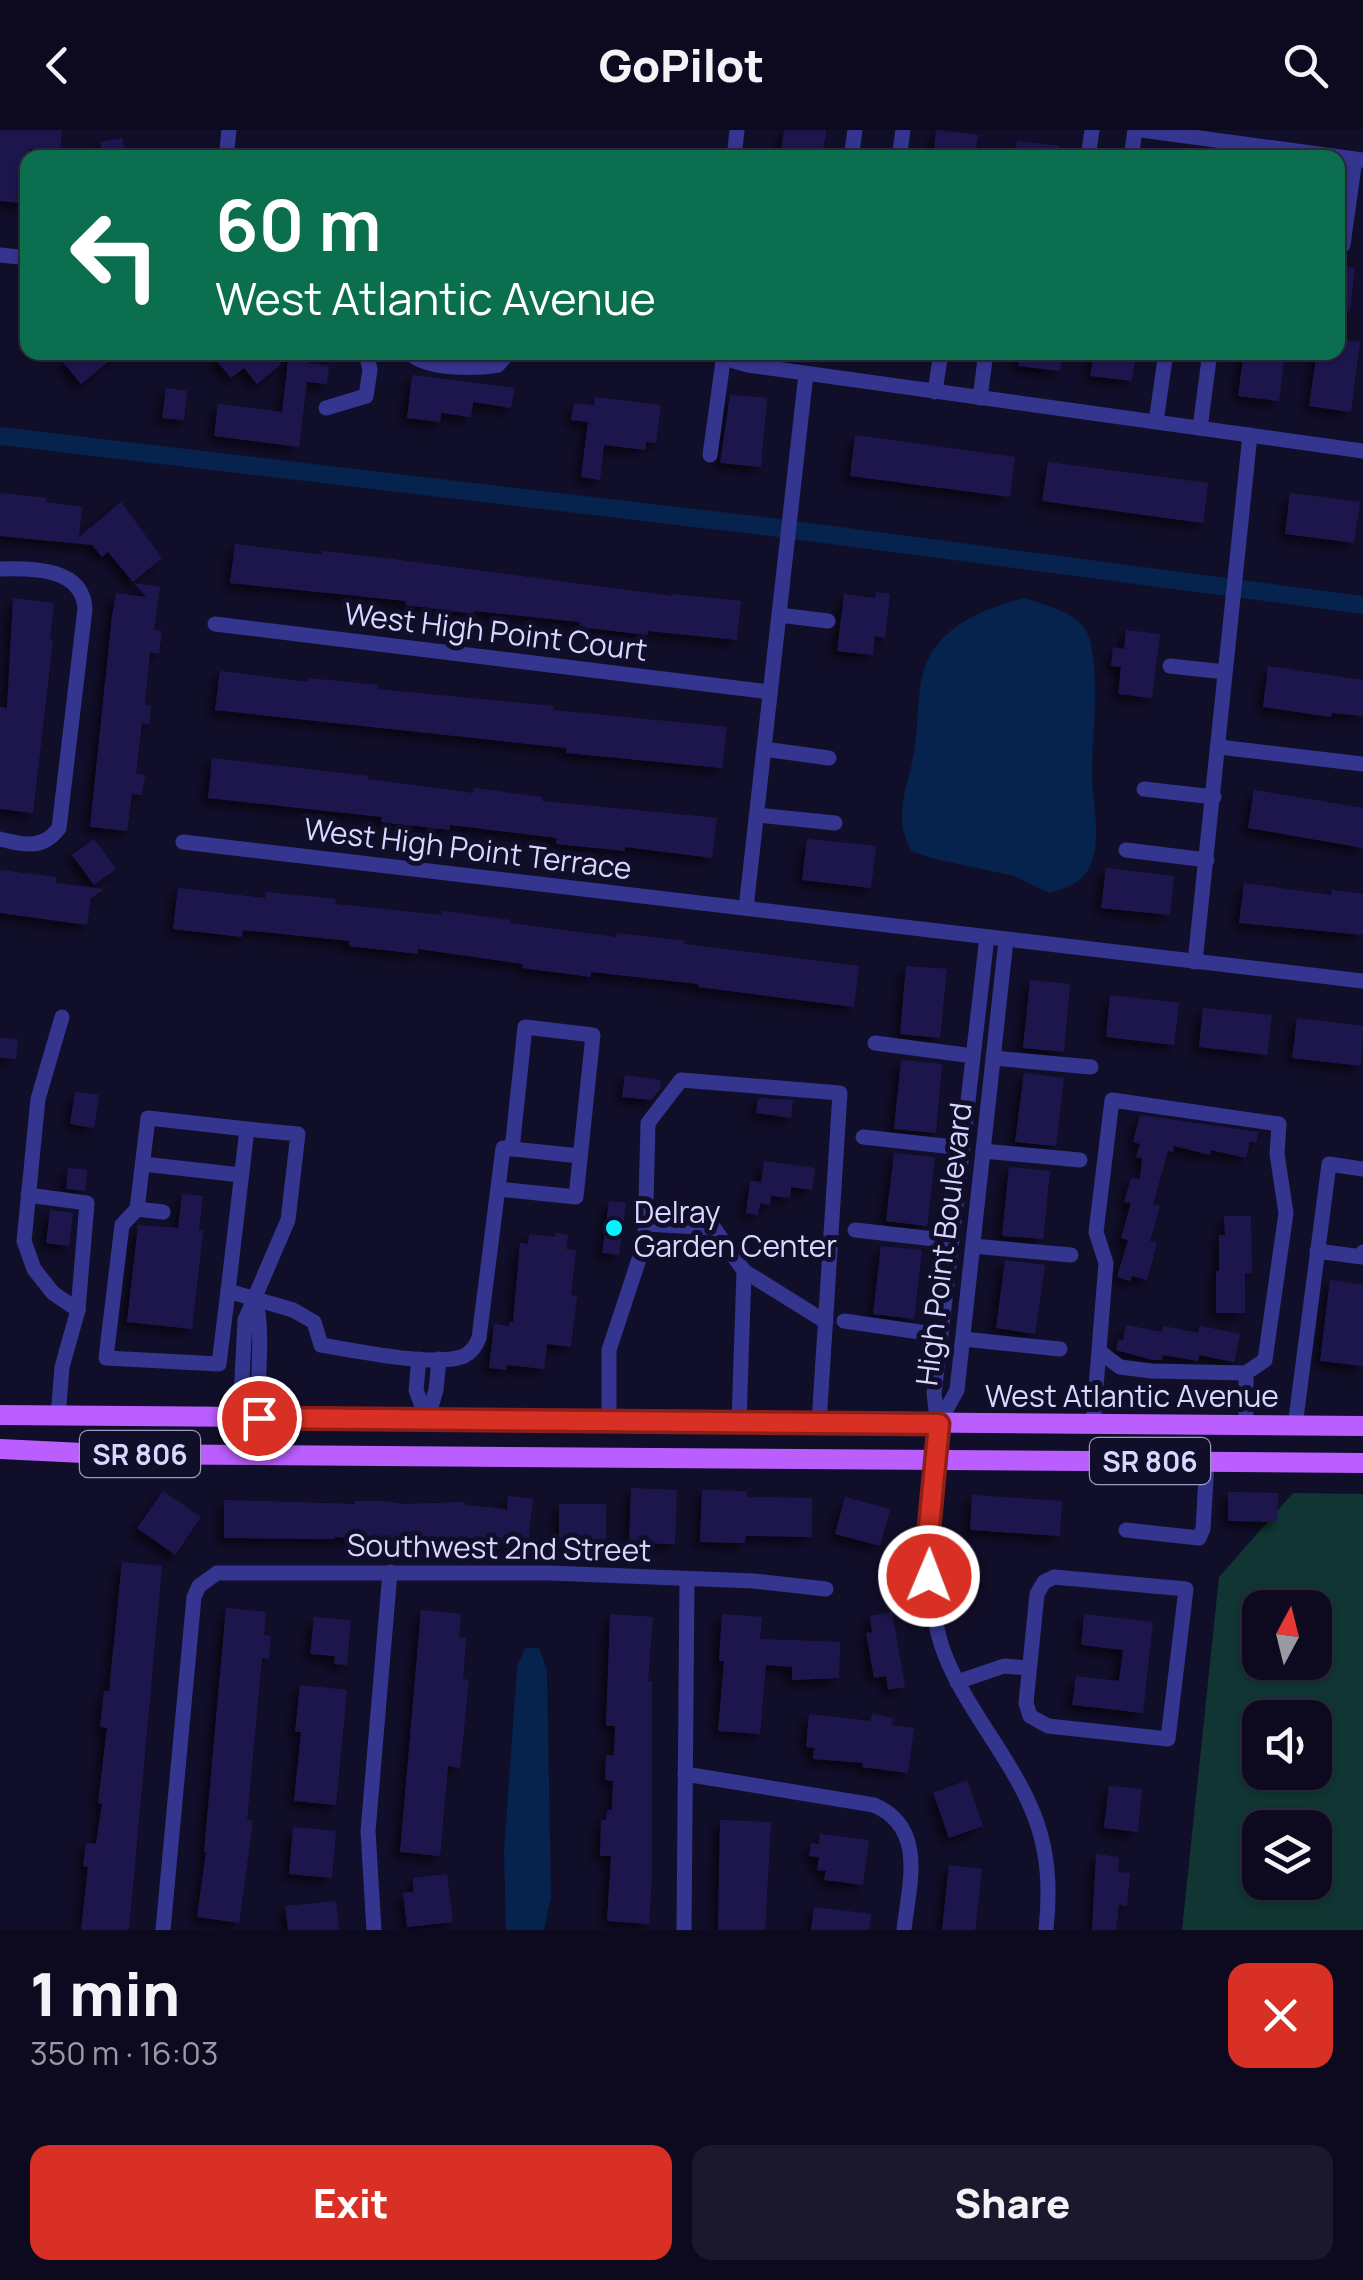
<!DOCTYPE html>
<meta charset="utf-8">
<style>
:root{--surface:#0d0a20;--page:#1b182d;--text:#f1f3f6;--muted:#9a9aa5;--line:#2d2b3e;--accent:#d93025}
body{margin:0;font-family:Manrope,sans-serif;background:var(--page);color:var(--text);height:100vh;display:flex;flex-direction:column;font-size:38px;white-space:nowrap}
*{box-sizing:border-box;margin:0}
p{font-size:32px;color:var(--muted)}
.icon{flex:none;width:55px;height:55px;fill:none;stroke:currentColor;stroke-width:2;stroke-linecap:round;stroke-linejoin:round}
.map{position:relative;height:1800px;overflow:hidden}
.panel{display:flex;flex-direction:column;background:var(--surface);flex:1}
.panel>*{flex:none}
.banner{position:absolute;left:20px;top:20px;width:1325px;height:210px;border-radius:20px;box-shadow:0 2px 8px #0004,0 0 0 2px var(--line);background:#0b6e4f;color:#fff;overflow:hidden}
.needle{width:65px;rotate:7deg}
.buttons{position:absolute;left:1242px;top:1460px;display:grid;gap:20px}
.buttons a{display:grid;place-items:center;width:90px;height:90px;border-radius:20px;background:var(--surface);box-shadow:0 2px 8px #0004,0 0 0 2px var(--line);font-size:50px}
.pin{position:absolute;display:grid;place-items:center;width:85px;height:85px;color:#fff;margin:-42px;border:5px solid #fff;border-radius:50%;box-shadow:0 2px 10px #0007}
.me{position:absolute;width:110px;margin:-55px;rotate:1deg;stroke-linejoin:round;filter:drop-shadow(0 0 8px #0008)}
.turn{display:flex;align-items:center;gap:35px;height:210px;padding:0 30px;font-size:45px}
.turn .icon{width:130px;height:130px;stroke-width:2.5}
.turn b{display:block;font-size:70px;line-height:85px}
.round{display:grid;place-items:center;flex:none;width:105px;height:105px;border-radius:20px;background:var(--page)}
.head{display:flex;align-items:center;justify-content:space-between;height:170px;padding:0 30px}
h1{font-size:60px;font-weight:800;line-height:75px}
.cta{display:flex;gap:20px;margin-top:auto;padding:20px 30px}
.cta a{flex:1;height:115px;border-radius:20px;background:var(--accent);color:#fff;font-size:40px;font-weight:800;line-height:115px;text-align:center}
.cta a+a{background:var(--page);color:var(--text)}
header{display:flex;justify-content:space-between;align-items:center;height:130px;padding:0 30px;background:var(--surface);font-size:45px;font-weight:800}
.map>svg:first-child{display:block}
.green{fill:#103532;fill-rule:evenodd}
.water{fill:#05234c}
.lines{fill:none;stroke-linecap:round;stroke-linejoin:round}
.canal{stroke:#05234c;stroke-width:18}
.building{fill:#1f184d;filter:url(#shadow)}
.minor{stroke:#34358e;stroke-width:15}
.major{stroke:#ba5eff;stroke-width:20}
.route-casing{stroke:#8d1f18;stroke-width:25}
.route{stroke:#d93025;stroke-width:18}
.poi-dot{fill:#03f4ff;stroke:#110e2a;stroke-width:4}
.labels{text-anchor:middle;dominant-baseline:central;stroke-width:10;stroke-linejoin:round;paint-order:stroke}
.shield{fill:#110e2a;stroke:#9d9bbf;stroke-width:2.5}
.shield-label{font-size:28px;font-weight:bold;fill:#d9d7ff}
.street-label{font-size:30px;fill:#d9d7ff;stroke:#110e2a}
.poi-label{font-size:30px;fill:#d9d7ff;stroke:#110e2a;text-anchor:start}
</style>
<header><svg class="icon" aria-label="back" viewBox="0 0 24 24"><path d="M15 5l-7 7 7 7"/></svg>GoPilot<svg class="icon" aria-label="search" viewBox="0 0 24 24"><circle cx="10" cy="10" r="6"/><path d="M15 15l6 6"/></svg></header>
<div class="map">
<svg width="1363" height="1800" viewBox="0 0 1363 1800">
<defs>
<filter id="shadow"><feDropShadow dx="-6" dy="6" stdDeviation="5" flood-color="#0009"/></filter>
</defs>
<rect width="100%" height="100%" fill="#110e2a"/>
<path class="green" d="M1293,1363L1363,1364V1800H1182L1219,1447ZM1260,1478H1315V1532H1260ZM1260,1588H1315V1642H1260ZM1260,1698H1315V1752H1260Z"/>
<g class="water">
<path d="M1024,468C1042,474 1075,482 1085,499C1102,526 1092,609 1092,643C1092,674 1102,704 1091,734C1083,753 1067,758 1049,763L1014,746L931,728L911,721C892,685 908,658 914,622C918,599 917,575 921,552C930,499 979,480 1024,468Z"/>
<polygon points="525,1518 539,1518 547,1540 551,1768 544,1800 506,1800 504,1722 517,1537"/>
</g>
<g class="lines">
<polyline class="canal" points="0,306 771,397 1363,475"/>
</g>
<g class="building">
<polygon points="0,0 62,0 60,22 29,19 25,47 28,74 0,71"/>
<polygon points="784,0 826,0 822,28 780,28"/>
<polygon points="936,0 978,5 975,28 933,28"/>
<polygon points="122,8 126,28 103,28 100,12"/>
<polygon points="1017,11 1059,16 1057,28 1015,28"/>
<polygon points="1338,136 1355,138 1350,181 1338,180"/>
<polygon points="1338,209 1360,212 1351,282 1309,276 1317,222 1338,222"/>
<polygon points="75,222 120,222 81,254 63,232"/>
<polygon points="223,222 272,222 281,234 257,254 244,238 231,248 215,229"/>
<polygon points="289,222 309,225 308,233 329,236 327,254 307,252 299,317 214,306 218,274 282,282"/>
<polygon points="1020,222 1062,222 1060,241 1018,236"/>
<polygon points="1094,222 1136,222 1132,251 1090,246"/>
<polygon points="1244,222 1285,222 1279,271 1238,266"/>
<polygon points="412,245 515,258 511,278 473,272 471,287 441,283 440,292 407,288"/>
<polygon points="166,258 187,261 184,290 162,288"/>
<polygon points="730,265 767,268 761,337 720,333"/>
<polygon points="595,267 661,275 656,313 646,312 645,320 604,315 600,350 581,347 588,292 571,290 574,273 594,275"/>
<polygon points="855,305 1015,327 1010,367 850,346"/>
<polygon points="1048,332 1208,353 1203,393 1042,371"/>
<polygon points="0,363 47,368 46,372 82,377 79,407 121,372 162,428 133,452 108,422 102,427 92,415 0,406"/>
<polygon points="1290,363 1360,372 1354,413 1285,404"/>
<polygon points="235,414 322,425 323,421 392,429 672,466 672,464 741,471 737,510 648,501 648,505 579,497 580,492 474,481 474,484 405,475 406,471 230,453"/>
<polygon points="134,453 160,457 154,500 162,501 159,524 150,522 145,575 151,576 149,594 142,593 136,644 145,645 142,665 132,664 127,701 90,697 112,486 116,463 146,467"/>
<polygon points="876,462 890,464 885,508 875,506 873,525 837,521 844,464 875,468"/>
<polygon points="13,468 54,473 50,509 53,509 33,683 0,679 0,577 7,578"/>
<polygon points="1126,500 1160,504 1152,568 1118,564 1121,537 1111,536 1113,517 1124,519"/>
<polygon points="1268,536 1363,550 1363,586 1332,583 1331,587 1263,577"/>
<polygon points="220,541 308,552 308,548 378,555 377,559 553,576 553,580 727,597 722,638 566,623 566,618 215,580"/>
<polygon points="212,628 368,646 367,649 473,663 474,658 542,667 542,671 717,688 712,728 625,717 625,721 556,714 557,708 450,695 450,700 381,692 382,687 208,668"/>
<polygon points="1254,660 1363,678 1363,718 1248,698"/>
<polygon points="94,709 116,739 94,755 72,725"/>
<polygon points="807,709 876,716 871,758 802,750"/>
<polygon points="1106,738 1174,746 1170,785 1101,778"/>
<polygon points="0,740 56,747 56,753 104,759 91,768 87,795 0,783"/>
<polygon points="1244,753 1331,765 1332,760 1363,764 1363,805 1239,793"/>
<polygon points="178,758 265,768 266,762 336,769 335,774 441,785 442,781 511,790 510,793 616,807 616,803 685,811 684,814 859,836 854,877 698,857 698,854 591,842 591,847 522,838 523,834 418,819 418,824 349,816 349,811 243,800 242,807 173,799"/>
<polygon points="906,836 947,839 940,908 900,904"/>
<polygon points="1030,850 1070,854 1064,922 1023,918"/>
<polygon points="1110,865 1179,873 1174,915 1106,907"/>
<polygon points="1203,878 1272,885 1267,925 1199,917"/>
<polygon points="1297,888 1363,896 1361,936 1292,928"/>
<polygon points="0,908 18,909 16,929 0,928"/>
<polygon points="901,930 942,934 936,1003 894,999"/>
<polygon points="1024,943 1064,948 1056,1016 1015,1012"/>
<polygon points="625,945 661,950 660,959 651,970 622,967"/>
<polygon points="75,962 99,965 94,998 70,994"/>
<polygon points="758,968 793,970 791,988 756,983"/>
<polygon points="1140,985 1258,1002 1256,1013 1250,1011 1246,1028 1211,1020 1210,1025 1174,1016 1173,1022 1168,1021 1153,1074 1160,1076 1150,1111 1157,1113 1147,1150 1132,1146 1130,1151 1117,1147 1128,1110 1121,1108 1131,1073 1124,1072 1131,1048 1140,1049 1142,1028 1136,1027 1140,1014 1133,1012"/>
<polygon points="894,1023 935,1027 927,1096 886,1091"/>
<polygon points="764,1031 815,1038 812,1060 791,1057 790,1068 771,1066 770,1075 760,1073 758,1085 746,1083 750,1051 761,1052"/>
<polygon points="1009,1037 1050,1041 1043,1109 1002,1106"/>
<polygon points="68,1038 87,1040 85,1061 66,1059"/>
<polygon points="182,1064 203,1066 199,1100 203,1101 192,1199 127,1192 138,1095 178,1098"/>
<polygon points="609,1071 626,1073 619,1125 602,1123"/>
<polygon points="50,1080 73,1083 69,1116 46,1113"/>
<polygon points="1224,1086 1251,1086 1252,1143 1245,1143 1245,1183 1216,1183 1216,1141 1219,1141 1219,1105 1225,1105"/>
<polygon points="555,1103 568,1105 566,1119 576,1120 571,1165 577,1166 571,1217 547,1214 544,1239 507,1235 507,1240 489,1238 494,1194 509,1196 509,1192 513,1192 520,1113 528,1114 529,1104 555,1107"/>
<polygon points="881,1116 922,1120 914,1189 873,1184"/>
<polygon points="1005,1130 1045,1135 1035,1204 996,1198"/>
<polygon points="1330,1150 1363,1155 1363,1236 1320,1231"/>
<polygon points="1126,1195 1162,1202 1163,1196 1198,1203 1200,1196 1240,1204 1234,1232 1199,1225 1198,1231 1163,1225 1162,1230 1153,1230 1116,1220 1118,1209 1123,1210"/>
<polygon points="631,1358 677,1360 675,1414 629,1413"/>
<polygon points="702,1360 747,1361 747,1367 812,1368 812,1407 746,1406 745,1413 700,1412"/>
<polygon points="163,1361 201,1387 175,1425 137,1398"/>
<polygon points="1228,1362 1278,1363 1277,1392 1228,1391"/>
<polygon points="972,1365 1062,1371 1060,1406 970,1400"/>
<polygon points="508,1366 533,1369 528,1414 466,1408 399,1411 335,1407 335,1409 224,1408 224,1370 355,1374 355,1371 384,1371 402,1374 465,1372 465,1375 507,1379"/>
<polygon points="845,1367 890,1379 880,1416 835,1404"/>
<rect x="559" y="1374" width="47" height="38"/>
<polygon points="122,1432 162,1436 129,1800 81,1800 88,1737 83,1736 86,1713 96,1714 102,1674 98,1673 107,1598 100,1597 104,1561 109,1561"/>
<polygon points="226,1478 266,1482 264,1505 271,1506 269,1529 262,1528 247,1690 253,1691 239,1793 197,1787 206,1722 204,1722"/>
<polygon points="421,1480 461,1484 459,1507 466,1508 463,1549 469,1550 460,1638 448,1636 440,1726 400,1722"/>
<polygon points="892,1482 905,1557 888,1560 886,1546 874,1548 866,1503 872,1502 870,1486"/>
<polygon points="610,1484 653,1487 648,1551 652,1551 652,1747 649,1794 607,1791 611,1726 600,1726 601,1690 606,1690 607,1680 612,1680 613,1651 605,1650 606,1625 614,1625 615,1596 606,1596"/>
<polygon points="722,1484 762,1487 760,1509 840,1512 839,1548 792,1550 792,1537 766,1535 760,1604 718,1601 724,1531 719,1531"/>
<polygon points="1084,1484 1153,1492 1143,1583 1072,1575 1076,1546 1119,1551 1123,1520 1081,1515"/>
<polygon points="314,1487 351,1490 347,1535 334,1534 335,1526 310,1524"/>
<polygon points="300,1555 347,1560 336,1675 294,1671 301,1602 295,1602"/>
<polygon points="809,1584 871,1591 872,1584 893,1588 892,1595 914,1598 908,1643 862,1637 863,1633 813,1629 814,1618 806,1617"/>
<polygon points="967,1650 983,1696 949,1708 933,1663"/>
<polygon points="1109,1656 1142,1659 1138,1702 1104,1698"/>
<polygon points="720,1690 771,1692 765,1800 718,1800"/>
<polygon points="293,1697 336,1701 332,1748 289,1744"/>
<polygon points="820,1704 869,1710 863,1755 824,1750 826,1741 817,1740 819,1727 809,1726 811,1713 819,1714"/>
<polygon points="1096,1724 1119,1727 1118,1742 1130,1743 1127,1776 1119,1775 1116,1800 1092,1800"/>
<polygon points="949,1735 982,1739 975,1800 942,1800"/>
<polygon points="447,1744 453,1792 407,1797 403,1763 413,1762 413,1748"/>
<polygon points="336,1771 339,1800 288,1800 285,1776"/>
<polygon points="814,1777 871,1784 869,1800 811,1800"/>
</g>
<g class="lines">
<g class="minor">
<polyline points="1141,0 1363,30"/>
<polyline points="226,28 229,0"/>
<polyline points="734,28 737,0"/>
<polyline points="851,28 855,0"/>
<polyline points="899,28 903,0"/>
<polyline points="1088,28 1092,0"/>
<polyline points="1131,28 1135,0"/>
<polyline points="1343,115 1355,29"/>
<polyline points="0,125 28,128"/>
<path d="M409,222C423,240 476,239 498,235L509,222"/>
<polyline points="723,222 734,231 748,235 1363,321"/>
<polyline points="935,262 941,222"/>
<polyline points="980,268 986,222"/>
<polyline points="326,278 366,266 370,240 366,222"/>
<polyline points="1156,292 1166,222"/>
<polyline points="1200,298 1210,222"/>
<polyline points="710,325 724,224"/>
<path d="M0,439C33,438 83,438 85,479L59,698C43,720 24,715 0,709"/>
<polyline points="779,485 828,491"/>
<polyline points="215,494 770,562"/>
<polyline points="1170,536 1225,542"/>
<polyline points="1219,617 1363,634"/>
<polyline points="764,619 829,628"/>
<polyline points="1144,659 1214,667"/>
<polyline points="757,685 835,693"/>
<polyline points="183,712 1363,851"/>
<polyline points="1126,720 1207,730"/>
<polyline points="746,778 806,244"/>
<path d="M987,807L934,1264C942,1313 930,1359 928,1408C927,1444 931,1480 941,1514C951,1545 970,1574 987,1601C1034,1673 1055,1712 1046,1800"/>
<polyline points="1195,832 1250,305"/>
<polyline points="62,887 38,969 24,1111 34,1139 53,1163 78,1180"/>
<polyline points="875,913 973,926"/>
<polyline points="993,928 1091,937"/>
<polyline points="863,1007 963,1018"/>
<polyline points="983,1021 1080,1030"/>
<polyline points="143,1034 241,1045"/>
<polyline points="498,1059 576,1067 593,905 525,897 512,1019"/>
<polyline points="28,1065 87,1073 78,1180 62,1237 58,1287"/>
<polyline points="137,1079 122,1095 106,1228 219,1234 228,1161"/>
<path d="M163,1082L137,1079L148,988L247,999L228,1161L293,1180L314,1192L321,1215C353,1220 436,1238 464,1226C472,1222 476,1216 479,1208L503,1018L580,1026"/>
<polyline points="646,1094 714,1098 744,1141 826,1192"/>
<polyline points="855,1100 952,1111"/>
<polyline points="973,1116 1071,1125"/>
<polyline points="1317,1121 1362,1127 1363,1122"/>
<path d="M256,1170C264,1209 256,1249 259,1288"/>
<polyline points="844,1191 941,1205"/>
<polyline points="963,1209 1060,1219"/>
<polyline points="1100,1222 1120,1237 1152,1241 1246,1243"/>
<polyline points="419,1229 416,1260 427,1290"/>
<polyline points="240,1288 245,1190 288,1090 298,1004 247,999"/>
<polyline points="427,1290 436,1260 439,1229"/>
<polyline points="609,1291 609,1220 645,1111 648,993 681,950 840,963 819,1293"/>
<polyline points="739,1292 744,1141"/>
<polyline points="939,1293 957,1260 1006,810"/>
<polyline points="1093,1294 1106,1133 1096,1102 1112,970 1279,994 1277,1024 1286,1083 1265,1230 1246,1243 1246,1296"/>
<polyline points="1295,1296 1329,1034 1363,1039"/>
<polyline points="1126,1400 1199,1408 1203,1399 1207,1332"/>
<polygon points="1054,1447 1186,1459 1168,1609 1048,1596 1030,1586 1026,1573 1037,1464 1044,1452"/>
<polyline points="957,1552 1004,1536 1029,1538"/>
<path d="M685,1644L874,1675C927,1698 909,1754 904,1800"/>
<polyline points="163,1800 194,1467 199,1456 217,1443 550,1443 754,1451 826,1459"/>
<polyline points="374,1800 368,1701 390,1442"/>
<polyline points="684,1800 687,1449"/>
</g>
<g class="major">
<polyline points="0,1285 1363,1296"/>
<polyline points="0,1319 104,1324 1363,1333"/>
</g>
</g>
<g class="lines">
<defs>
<polyline id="route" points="259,1288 939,1294 928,1408 929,1446"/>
</defs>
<use href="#route" class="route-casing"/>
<use href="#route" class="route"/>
</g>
<circle class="poi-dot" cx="614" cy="1098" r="10"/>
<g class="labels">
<g class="shield">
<rect x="80" y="1301" width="120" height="46" rx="8"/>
<rect x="1090" y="1308" width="120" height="46" rx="8"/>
</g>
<g class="shield-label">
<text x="140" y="1324">SR 806</text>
<text x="1150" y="1331">SR 806</text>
</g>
<g class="street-label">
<text transform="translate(496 501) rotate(7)">West High Point Court</text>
<text transform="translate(468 718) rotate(7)">West High Point Terrace</text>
<text transform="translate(943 1114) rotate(-83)">High Point Boulevard</text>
<text x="1132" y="1265">West Atlantic Avenue</text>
<text transform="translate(499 1417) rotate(1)">Southwest 2nd Street</text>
</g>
<g class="poi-label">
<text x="634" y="1081">Delray<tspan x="634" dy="34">Garden Center</tspan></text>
</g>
</g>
</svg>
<div class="buttons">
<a><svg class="needle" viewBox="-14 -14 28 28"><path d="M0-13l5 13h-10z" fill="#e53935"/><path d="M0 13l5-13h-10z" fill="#9a9aa5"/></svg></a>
<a><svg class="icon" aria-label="sound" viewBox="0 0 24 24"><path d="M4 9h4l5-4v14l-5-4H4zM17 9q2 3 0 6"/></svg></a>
<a><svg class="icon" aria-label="layers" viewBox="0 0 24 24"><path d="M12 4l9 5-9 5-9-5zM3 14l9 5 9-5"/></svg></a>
</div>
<div class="pin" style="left:259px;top:1288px;background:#d93025"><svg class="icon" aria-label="arrive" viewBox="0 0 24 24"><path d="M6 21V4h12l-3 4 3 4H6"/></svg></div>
<svg class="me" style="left:929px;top:1446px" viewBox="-20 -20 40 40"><circle r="17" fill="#d93025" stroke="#fff" stroke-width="3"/><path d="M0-11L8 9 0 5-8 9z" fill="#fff"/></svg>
<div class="banner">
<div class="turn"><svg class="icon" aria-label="left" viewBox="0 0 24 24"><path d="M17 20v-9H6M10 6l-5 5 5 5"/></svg><div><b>60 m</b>West Atlantic Avenue</div></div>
</div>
</div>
<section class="panel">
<div class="head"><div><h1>1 min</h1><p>350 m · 16:03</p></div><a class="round" style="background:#d93025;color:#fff"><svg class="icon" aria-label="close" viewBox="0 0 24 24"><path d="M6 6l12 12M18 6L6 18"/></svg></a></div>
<div class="cta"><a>Exit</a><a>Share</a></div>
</section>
